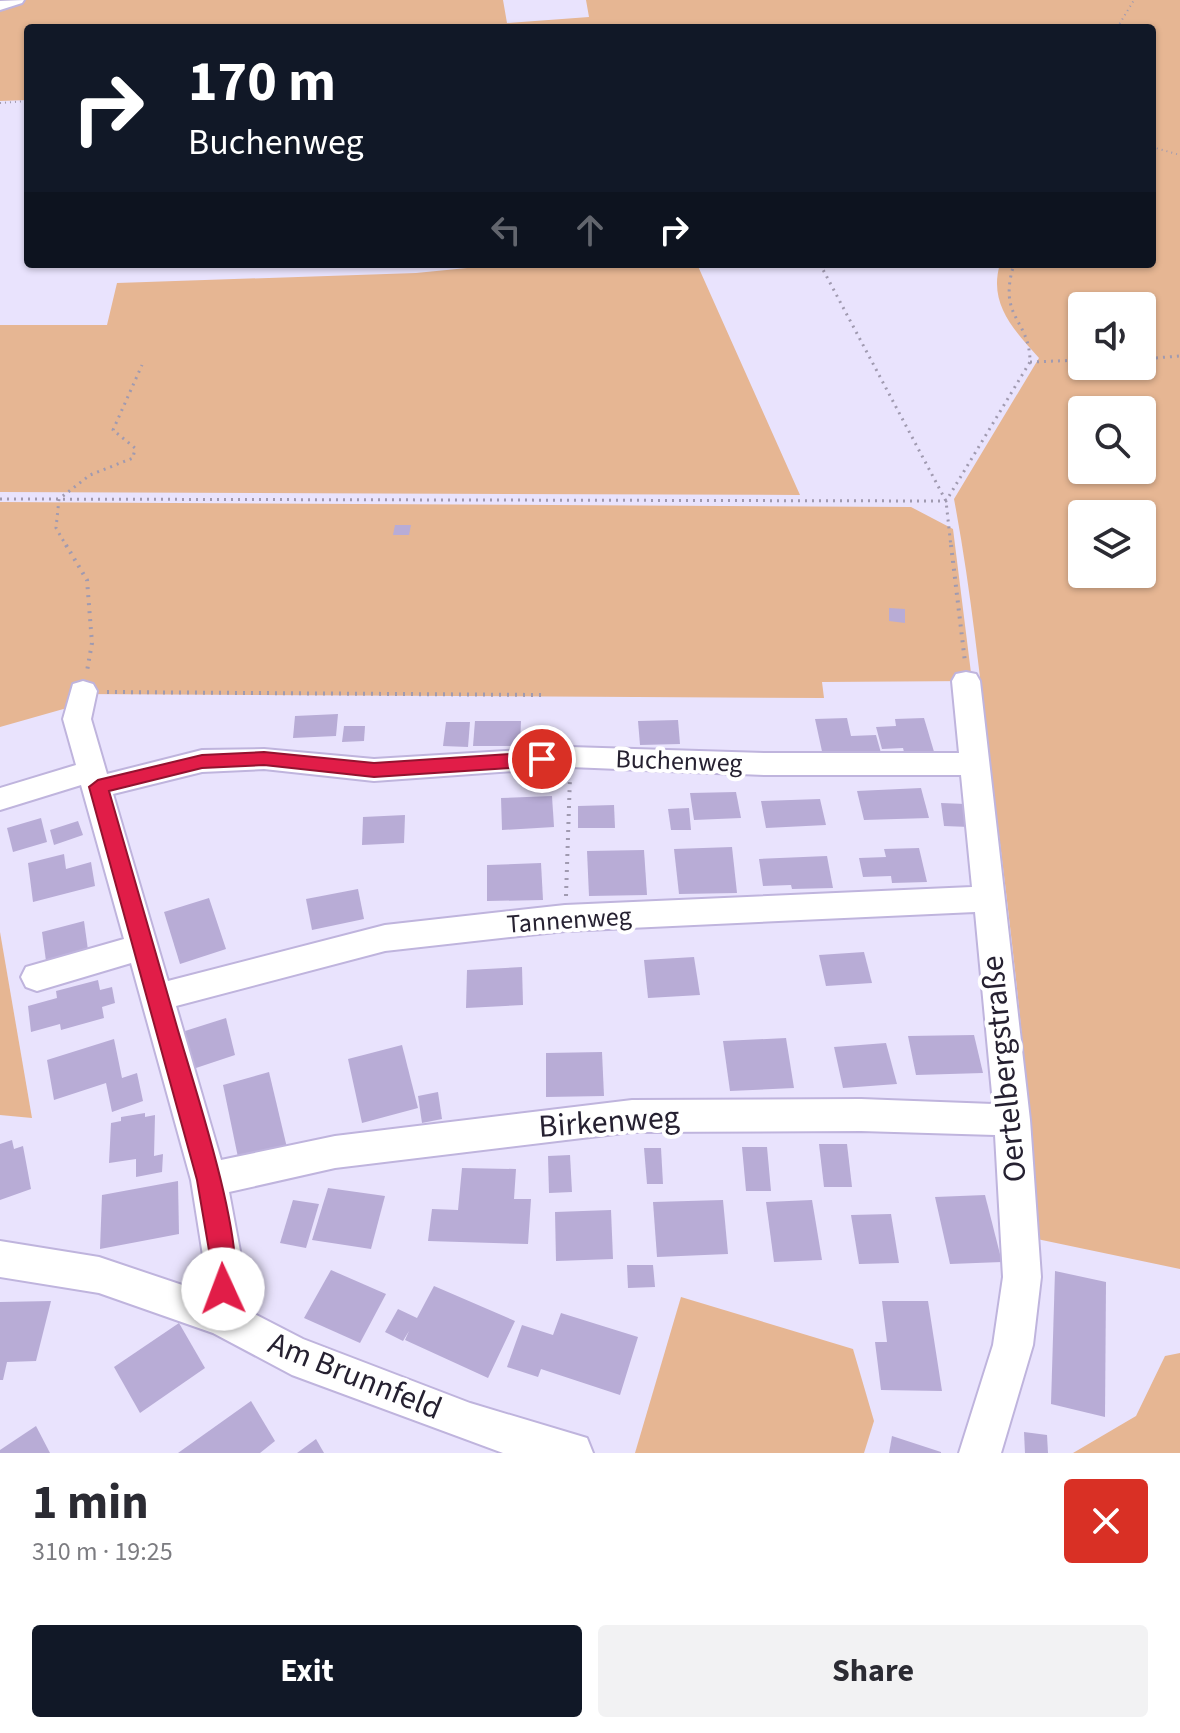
<!DOCTYPE html>
<meta charset="utf-8">
<style>
:root{--surface:#fff;--page:#f2f2f3;--text:#2b2b33;--muted:#7c7c81;--accent:#111827}
body{margin:0;font-family:"Source Sans 3",sans-serif;background:var(--page);color:var(--text);height:100vh;display:flex;flex-direction:column;font-size:30px;white-space:nowrap}
*{box-sizing:border-box;margin:0}
p{font-size:26px;color:var(--muted)}
.icon{flex:none;width:44px;height:44px;fill:none;stroke:currentColor;stroke-width:2;stroke-linecap:round;stroke-linejoin:round}
.map{position:relative;height:1453px;overflow:hidden}
.panel{display:flex;flex-direction:column;background:var(--surface);flex:1}
.panel>*{flex:none}
.hud{position:absolute;left:24px;top:24px;width:1132px;height:244px;border-radius:8px;box-shadow:0 2px 6px #0004;background:#111827;color:#fff;overflow:hidden}
.tools{position:absolute;left:1068px;top:292px;display:grid;gap:16px}
.tools a{display:grid;place-items:center;width:88px;height:88px;border-radius:8px;background:var(--surface);box-shadow:0 2px 6px #0004;font-size:40px}
.pin{position:absolute;display:grid;place-items:center;width:68px;height:68px;color:#fff;margin:-34px;border:4px solid #fff;border-radius:50%;box-shadow:0 2px 8px #0007}
.me{position:absolute;width:88px;margin:-44px;rotate:358deg;stroke-linejoin:round;filter:drop-shadow(0 0 6px #0008)}
.turn{display:flex;align-items:center;gap:28px;height:168px;padding:0 32px;font-size:36px}
.turn .icon{width:104px;height:104px;stroke-width:2.5}
.turn b{display:block;font-size:56px;line-height:68px}
.lanes{display:flex;align-items:center;height:76px;padding:0 32px;background:#0003;justify-content:center;gap:40px;direction:ltr}
.lanes .off{opacity:.35}
.round{display:grid;place-items:center;flex:none;width:84px;height:84px;border-radius:8px;background:var(--page)}
.overview{display:flex;align-items:center;justify-content:space-between;height:136px;padding:0 32px}
h1{font-size:48px;font-weight:700;line-height:60px}
.primary-button{display:flex;gap:16px;margin-top:auto;padding:16px 32px}
.primary-button a{flex:1;height:92px;border-radius:8px;background:var(--accent);color:#fff;font-size:32px;font-weight:700;line-height:92px;text-align:center}
.primary-button a+a{background:var(--page);color:var(--text)}
.map>svg:first-child{display:block}
.green{fill:#e6b693;fill-rule:evenodd}
.building{fill:#b8acd6}
.lines{fill:none;stroke-linecap:round;stroke-linejoin:round}
.minor-casing{stroke:#bfb4dd;stroke-width:4}
.path-far2{stroke:#a09ab0;stroke-width:2;stroke-dasharray:1 4;stroke-linecap:butt}
.path-far1{stroke:#a09ab0;stroke-width:3;stroke-dasharray:2 5;stroke-linecap:butt}
.path{stroke:#a09ab0;stroke-width:4;stroke-dasharray:2 6;stroke-linecap:butt}
.minor{fill:#fff;fill-rule:evenodd}
.route{fill:#e11d48;stroke:#92132f;stroke-width:2}
.labels{text-anchor:middle;dominant-baseline:central;stroke-width:8;stroke-linejoin:round;paint-order:stroke}
.street-label{font-size:26px;fill:#262131;stroke:#fff}
.near-street-label{font-size:32px;fill:#262131;stroke:#fff}
</style>
<div class="map">
<svg width="1180" height="1453" viewBox="0 0 1180 1453">
<rect width="100%" height="100%" fill="#e9e3fd"/>
<g class="green">
<path d="M0,0H503L507,23L589,17L586,0H1180V1269L1037,1239C1030,1087 1012,937 993,787C981,690 972,594 954,499L1039,358C1014,330 988,304 1000,264H1152V28H28V100L0,101ZM1082,306H1142V366H1082ZM1082,410H1142V470H1082ZM1082,514H1142V574H1082Z"/>
<polygon points="508,264 697,264 800,495 0,492 0,325 107,325 117,283 416,273"/>
<polygon points="0,502 911,507 953,529 972,681 822,682 824,698 78,694 74,706 0,727"/>
<polygon points="0,932 32,1118 0,1115"/>
<polygon points="681,1297 853,1349 874,1421 864,1453 635,1453"/>
<polygon points="1180,1353 1180,1453 1073,1453 1136,1416 1165,1356"/>
</g>
<g class="building">
<polygon points="395,525 411,525 409,535 393,535"/>
<polygon points="889,608 905,609 905,623 889,621"/>
<polygon points="338,714 336,736 293,738 295,716"/>
<polygon points="847,718 851,736 876,735 881,753 823,756 815,719"/>
<polygon points="924,718 935,755 905,756 903,748 882,749 876,727 896,726 895,719"/>
<polygon points="678,720 680,744 640,745 638,721"/>
<polygon points="475,721 521,721 520,746 473,746"/>
<polygon points="446,722 470,722 468,747 443,746"/>
<polygon points="344,726 365,726 364,741 342,742"/>
<polygon points="921,788 929,818 864,820 857,791"/>
<polygon points="736,792 741,818 694,820 690,793"/>
<polygon points="552,796 554,827 502,830 501,798"/>
<polygon points="820,799 826,825 766,828 761,801"/>
<polygon points="941,803 966,804 969,827 944,826"/>
<polygon points="614,805 615,828 578,828 578,806"/>
<polygon points="689,808 691,830 671,830 668,809"/>
<polygon points="405,815 404,843 362,845 363,817"/>
<polygon points="41,818 47,842 13,852 7,828"/>
<polygon points="78,821 83,835 54,845 50,830"/>
<polygon points="732,847 737,893 679,894 674,849"/>
<polygon points="919,848 927,882 892,883 891,876 863,877 859,858 886,857 884,849"/>
<polygon points="644,850 647,895 589,896 587,851"/>
<polygon points="64,854 66,869 91,862 95,886 33,902 28,863"/>
<polygon points="827,856 833,888 792,889 791,885 763,886 759,859"/>
<polygon points="541,863 543,900 487,901 487,865"/>
<polygon points="358,889 364,919 312,930 306,899"/>
<polygon points="209,898 226,949 180,964 164,912"/>
<polygon points="84,921 88,950 46,961 42,932"/>
<polygon points="864,952 872,983 826,986 819,955"/>
<polygon points="694,957 700,995 648,998 644,960"/>
<polygon points="522,967 523,1005 466,1008 467,970"/>
<polygon points="98,980 100,990 112,987 115,1003 102,1007 104,1018 61,1030 60,1024 31,1032 28,1006 57,998 56,991"/>
<polygon points="226,1018 235,1055 193,1069 185,1031"/>
<polygon points="974,1035 983,1073 916,1075 908,1036"/>
<polygon points="786,1038 794,1088 730,1091 723,1041"/>
<polygon points="114,1039 122,1078 137,1073 143,1101 112,1112 106,1083 54,1100 47,1060"/>
<polygon points="886,1043 897,1084 843,1088 834,1047"/>
<polygon points="402,1045 418,1108 362,1123 348,1059"/>
<polygon points="602,1052 604,1096 546,1097 546,1053"/>
<polygon points="269,1072 288,1152 240,1167 223,1085"/>
<polygon points="438,1092 442,1119 422,1123 418,1096"/>
<polygon points="145,1113 145,1117 155,1115 154,1156 163,1154 162,1172 136,1177 136,1159 109,1163 111,1123 121,1121 121,1117"/>
<polygon points="12,1140 14,1149 23,1146 31,1189 0,1200 0,1144"/>
<polygon points="819,1144 847,1144 852,1187 824,1187"/>
<polygon points="742,1147 767,1147 771,1191 746,1191"/>
<polygon points="644,1148 661,1148 663,1184 647,1184"/>
<polygon points="570,1155 572,1192 549,1193 548,1156"/>
<polygon points="462,1168 516,1169 514,1199 531,1199 528,1244 428,1241 432,1209 458,1210"/>
<polygon points="178,1181 179,1234 100,1249 102,1195"/>
<polygon points="328,1188 385,1196 371,1249 312,1240"/>
<polygon points="985,1195 1002,1262 950,1264 935,1197"/>
<polygon points="293,1200 319,1204 306,1248 280,1243"/>
<polygon points="723,1200 728,1254 657,1257 653,1202"/>
<polygon points="812,1200 822,1260 774,1262 766,1202"/>
<polygon points="611,1210 613,1259 556,1261 555,1212"/>
<polygon points="891,1214 899,1263 859,1264 851,1215"/>
<polygon points="627,1265 653,1265 655,1287 628,1288"/>
<polygon points="331,1270 386,1294 360,1343 304,1318"/>
<polygon points="1055,1271 1106,1282 1105,1417 1051,1404"/>
<polygon points="434,1286 515,1321 488,1378 405,1340 409,1331 403,1341 385,1332 398,1309 417,1318"/>
<polygon points="51,1301 36,1361 7,1362 3,1380 0,1380 0,1302"/>
<polygon points="882,1301 928,1301 942,1391 881,1390 875,1342 887,1342"/>
<polygon points="561,1313 638,1337 620,1395 541,1369 538,1377 507,1367 522,1325 553,1335"/>
<polygon points="179,1323 205,1368 140,1413 114,1367"/>
<polygon points="251,1401 275,1441 260,1453 178,1453"/>
<polygon points="36,1426 50,1453 0,1453 0,1450"/>
<polygon points="1024,1432 1047,1435 1048,1453 1025,1453"/>
<polygon points="892,1436 941,1452 941,1453 889,1453"/>
<polygon points="316,1439 324,1453 297,1453"/>
</g>
<g class="lines">
<defs>
<g id="minor">
<polygon points="24,0 22,3 0,10 0,1"/>
<path d="M966,672L976,674L980,681L1030,1120L1041,1277L1033,1345L1001,1453H959L993,1345L1003,1277L995,1135L861,1131L632,1132L335,1168L229,1192L242,1262L241,1307L303,1339L470,1403L587,1438L593,1453H503L292,1375L213,1333L99,1293L0,1277V1241L99,1257L203,1292L204,1262L191,1180L131,963L37,991L26,987L21,977L26,967L124,939L81,785L0,810V788L76,765L63,719L73,684L83,681L93,684L97,691L91,719L107,774L202,750L264,749L374,759L570,747L765,753H959L952,681L956,674ZM570,767L765,775H961L972,887L565,905L385,925L168,981L113,794L202,772L264,769L374,781ZM975,912L993,1104L861,1099L632,1100L335,1136L221,1160L176,1006L385,951L565,931Z"/>
</g>
</defs>
<use href="#minor" class="minor-casing"/>
<g class="path-far2">
<polyline points="1117,28 1134,0"/>
<polyline points="0,103 28,101"/>
<polyline points="1152,147 1180,155"/>
</g>
<g class="path-far1">
<polyline points="820,264 946,501 951,547"/>
<polyline points="1142,359 1180,356"/>
<polyline points="1030,362 1082,360"/>
<path d="M0,499L946,501L1030,362C1030,318 997,319 1014,264"/>
<polyline points="67,547 56,528 59,499 90,475 133,458 135,448 113,430 142,365"/>
</g>
<g class="path">
<polyline points="66,545 87,580 92,643 87,671"/>
<polyline points="951,545 965,662"/>
<polyline points="107,692 543,695"/>
<polyline points="566,896 570,777"/>
</g>
<use href="#minor" class="minor"/>
</g>
<path class="route" d="M264,752L374,763L542,752L551,759L542,766L374,777L264,765L202,768L109,791C131,867 153,944 175,1020C190,1074 251,1252 232,1298L223,1301L214,1298L210,1289L211,1262L197,1180L89,787L98,780L202,755Z"/>
<g class="labels">
<g class="street-label">
<text transform="translate(679 761) rotate(2)">Buchenweg</text>
<text transform="translate(569 920) rotate(-4)">Tannenweg</text>
</g>
<g class="near-street-label">
<text transform="translate(1004 1069) rotate(-96)">Oertelbergstraße</text>
<text transform="translate(609 1122) rotate(-4)">Birkenweg</text>
<text transform="translate(355 1376) rotate(22)">Am Brunnfeld</text>
</g>
</g>
</svg>
<div class="tools">
<a><svg class="icon" aria-label="sound" viewBox="0 0 24 24"><path d="M4 9h4l5-4v14l-5-4H4zM17 9q2 3 0 6"/></svg></a>
<a><svg class="icon" aria-label="search" viewBox="0 0 24 24"><circle cx="10" cy="10" r="6"/><path d="M15 15l6 6"/></svg></a>
<a><svg class="icon" aria-label="layers" viewBox="0 0 24 24"><path d="M12 4l9 5-9 5-9-5zM3 14l9 5 9-5"/></svg></a>
</div>
<div class="pin" style="left:542px;top:759px;background:#d93025"><svg class="icon" aria-label="arrive" viewBox="0 0 24 24"><path d="M6 21V4h12l-3 4 3 4H6"/></svg></div>
<svg class="me" style="left:223px;top:1289px" viewBox="-20 -20 40 40"><circle r="19" fill="#fff"/><path d="M0-13L10 11 0 6-10 11z" fill="#e11d48"/></svg>
<div class="hud">
<div class="turn"><svg class="icon" aria-label="right" viewBox="0 0 24 24"><path d="M7 20v-9h11M14 6l5 5-5 5"/></svg><div><b>170 m</b>Buchenweg</div></div>
<div class="lanes"><svg class="icon off" aria-label="left" viewBox="0 0 24 24"><path d="M17 20v-9H6M10 6l-5 5 5 5"/></svg><svg class="icon off" aria-label="ahead" viewBox="0 0 24 24"><path d="M12 20V5M6 11l6-6 6 6"/></svg><svg class="icon" aria-label="right" viewBox="0 0 24 24"><path d="M7 20v-9h11M14 6l5 5-5 5"/></svg></div>
</div>
</div>
<section class="panel">
<div class="overview"><div><h1>1 min</h1><p>310 m · 19:25</p></div><a class="round" style="background:#d93025;color:#fff"><svg class="icon" aria-label="close" viewBox="0 0 24 24"><path d="M6 6l12 12M18 6L6 18"/></svg></a></div>
<div class="primary-button"><a>Exit</a><a>Share</a></div>
</section>
